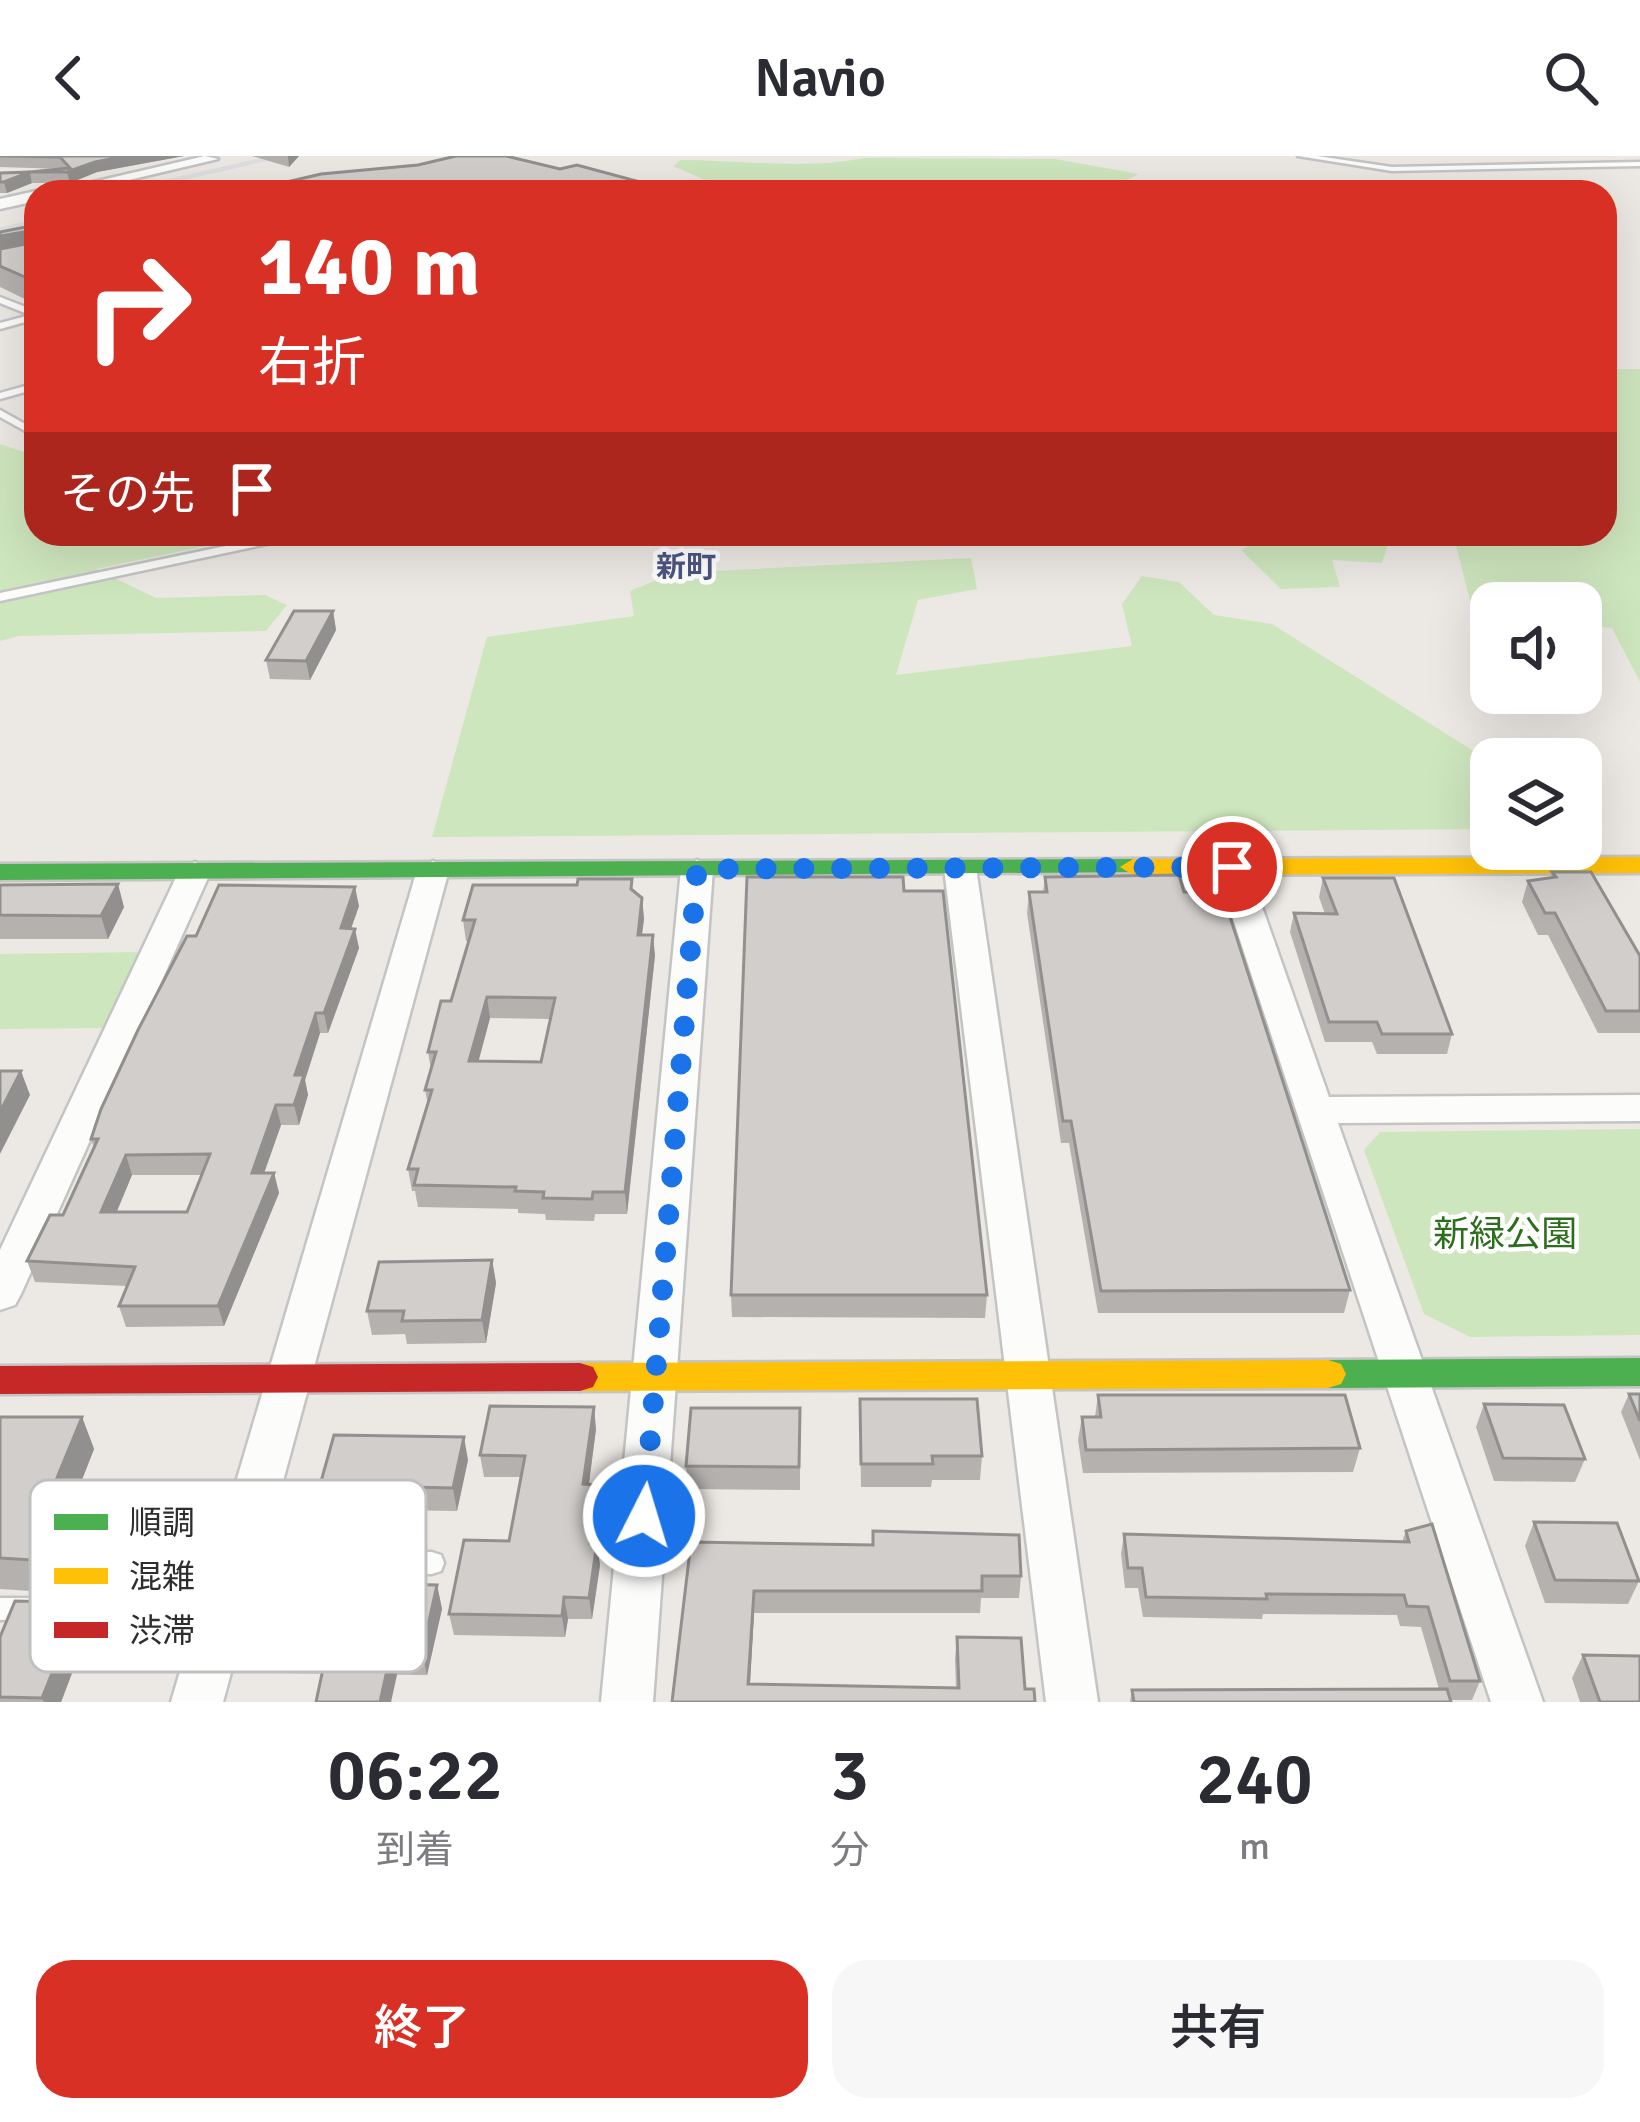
<!DOCTYPE html>
<html lang="ja">
<meta charset="utf-8">
<style>
:root{--surface:#fff;--page:#f7f7f7;--text:#2b2b33;--muted:#7c7c81;--accent:#d93025}
body{margin:0;font-family:Signika,"Noto Sans JP",sans-serif;background:var(--page);color:var(--text);height:100vh;display:flex;flex-direction:column;font-size:45px;white-space:nowrap}
*{box-sizing:border-box;margin:0}
p{font-size:39px;color:var(--muted)}
.icon{flex:none;width:66px;height:66px;fill:none;stroke:currentColor;stroke-width:2;stroke-linecap:round;stroke-linejoin:round}
.map{position:relative;height:1546px;overflow:hidden}
.drawer{display:flex;flex-direction:column;background:var(--surface);flex:1}
.drawer>*{flex:none}
.top-card{position:absolute;left:24px;top:24px;width:1593px;height:366px;border-radius:36px;box-shadow:0 12px 48px #0002;background:#d93025;color:#fff;overflow:hidden}
.fabs{position:absolute;left:1470px;top:426px;display:grid;gap:24px}
.fabs a{display:grid;place-items:center;width:132px;height:132px;border-radius:24px;background:var(--surface);box-shadow:0 12px 48px #0002;font-size:60px}
.pin{position:absolute;display:grid;place-items:center;width:102px;height:102px;color:#fff;margin:-51px;border:6px solid #fff;border-radius:50%;box-shadow:0 3px 12px #0007}
.me{position:absolute;width:132px;margin:-66px;rotate:5deg;stroke-linejoin:round;filter:drop-shadow(0 0 9px #0008)}
.turn{display:flex;align-items:center;gap:42px;height:252px;padding:0 36px;font-size:54px}
.turn .icon{width:156px;height:156px;stroke-width:2.5}
.turn b{display:block;font-size:84px;line-height:102px}
.then{display:flex;align-items:center;height:114px;padding:0 36px;background:#0003;gap:24px;font-size:45px}
.eta{display:flex;justify-content:space-evenly;align-items:center;height:204px;text-align:center}
.eta b{font-size:72px;font-weight:600;line-height:84px}
.primary-button{display:flex;gap:24px;margin-top:auto;padding:24px 36px}
.primary-button a{flex:1;height:138px;border-radius:36px;background:var(--accent);color:#fff;font-size:48px;font-weight:600;line-height:138px;text-align:center}
.primary-button a+a{background:var(--page);color:var(--text)}
header{display:flex;justify-content:space-between;align-items:center;height:156px;padding:0 36px;background:var(--surface);font-size:54px;font-weight:600}
.map>svg:first-child{display:block}
.green{fill:#cee6be}
.lines{fill:none;stroke-linecap:round;stroke-linejoin:round}
.lane-casing{stroke:#c5c4c5;stroke-width:5}
.street-casing{stroke:#c5c4c5;stroke-width:5}
.fast-casing{stroke:#c5c4c5;stroke-width:5}
.slow-casing{stroke:#c5c4c5;stroke-width:5}
.jam-casing{stroke:#c5c4c5;stroke-width:5}
.lane{fill:#fcfcfb;fill-rule:evenodd}
.street{fill:#fcfcfb;fill-rule:evenodd}
.fast{fill:#4caf50;fill-rule:evenodd}
.slow{fill:#ffc107;fill-rule:evenodd}
.jam{fill:#c62828;fill-rule:evenodd}
.rail{stroke:#dfdfe1;stroke-width:4.5}
.wall{fill:#b4b1af;fill-rule:evenodd}
.shaded-wall{fill:#92908e}
.building{fill:#d1cecb;stroke:#92908e;stroke-width:3;fill-rule:evenodd}
.route{stroke:#1a73e8;stroke-width:21;stroke-dasharray:0 37.8}
.labels{text-anchor:middle;dominant-baseline:central;stroke-width:9;stroke-linejoin:round;paint-order:stroke}
.far-quarter-label{font-size:30px;font-weight:bold;fill:#4d5680;stroke:#fff}
.near-park-label{font-size:36px;fill:#2c6e1b;stroke:#fff}
.key{fill:#fff;stroke:#c0c0c0;stroke-width:3}
.key-label{font-size:33px;fill:#2e2e2e}
</style>
<header><svg class="icon" aria-label="back" viewBox="0 0 24 24"><path d="M15 5l-7 7 7 7"/></svg>Navio<svg class="icon" aria-label="search" viewBox="0 0 24 24"><circle cx="10" cy="10" r="6"/><path d="M15 15l6 6"/></svg></header>
<div class="map">
<svg width="1640" height="1546" viewBox="0 0 1640 1546">
<rect width="100%" height="100%" fill="#ece8e4"/>
<g class="green">
<path d="M864,2L1055,3L1139,18L1102,36H838L773,27L721,31L673,10L681,4C743,4 804,14 864,2Z"/>
<polygon points="1605,213 1640,213 1640,526 1612,472 1581,469 1581,447 1491,447 1491,461 1474,460 1453,378 1605,378"/>
<polygon points="0,288 36,300 36,378 263,378 96,413 156,442 265,439 287,449 266,475 19,480 0,485"/>
<polygon points="1271,378 1391,378 1382,407 1332,404 1340,431 1281,433 1241,394"/>
<polygon points="971,402 977,433 918,444 896,519 1132,490 1122,448 1142,420 1179,426 1214,459 1272,468 1491,606 1491,673 432,681 487,481 634,460 630,435 674,417"/>
<polygon points="142,796 107,872 0,873 0,798"/>
<polygon points="1640,973 1640,1179 1470,1181 1424,1158 1364,994 1380,976"/>
</g>
<g class="lines">
<defs>
<g id="lane">
<polygon points="1298,0 1317,0 1392,11 1640,6 1640,10 1392,15"/>
<polygon points="0,141 36,155 36,163 0,173 0,167 30,159 0,147"/>
<polygon points="36,227 36,233 0,243 0,237"/>
<polygon points="0,254 36,274 36,281 0,261"/>
<polygon points="283,378 306,378 300,381 0,445 0,437"/>
<polygon points="243,1395 432,1396 441,1399 444,1407 441,1415 432,1418 243,1417 234,1414 231,1406 234,1398"/>
<polygon points="0,1442 216,1443 225,1446 228,1454 225,1462 216,1465 0,1464"/>
</g>
<g id="street">
<polygon points="205,0 218,3 78,36 50,36"/>
<polygon points="36,35 36,45 0,53 0,43"/>
<polygon points="1232,702 1248,711 1329,941 1640,939 1640,965 1338,967 1543,1546 1491,1546 1216,711"/>
<polygon points="960,703 976,712 1098,1546 1046,1546 944,712"/>
<polygon points="697,704 713,713 653,1546 601,1546 681,713"/>
<polygon points="433,705 449,714 223,1546 171,1546 417,714"/>
<polygon points="195,706 211,715 21,1138 15,1149 0,1154 0,1094 179,715"/>
</g>
<g id="fast">
<polygon points="1133,703 1142,706 1146,711 1142,716 0,724 0,708"/>
<polygon points="1640,1202 1640,1230 1328,1232 1315,1228 1310,1218 1315,1208 1328,1204"/>
</g>
<g id="slow">
<polygon points="1640,701 1640,717 1133,719 1120,711 1133,703"/>
<polygon points="1328,1204 1341,1208 1346,1218 1341,1228 1328,1232 580,1235 567,1231 562,1221 567,1211 580,1207"/>
</g>
<polygon id="jam" points="580,1207 593,1211 598,1221 593,1231 580,1235 0,1238 0,1210"/>
</defs>
<use href="#lane" class="lane-casing"/>
<use href="#street" class="street-casing"/>
<use href="#fast" class="fast-casing"/>
<use href="#slow" class="slow-casing"/>
<use href="#jam" class="jam-casing"/>
<use href="#lane" class="lane"/>
<use href="#street" class="street"/>
<use href="#fast" class="fast"/>
<use href="#slow" class="slow"/>
<use href="#jam" class="jam"/>
<g class="rail">
<polyline points="121,36 279,0"/>
<polyline points="0,74 36,65"/>
</g>
</g>
<g class="wall">
<polygon points="0,0 184,0 97,16 70,27 32,27 30,16 63,13 0,11"/>
<polygon points="252,0 299,0 289,11"/>
<polygon points="30,16 32,27 7,37 0,37 0,17"/>
<polygon points="36,69 36,144 31,146 0,131 0,76"/>
<polygon points="333,455 336,474 310,524 270,523 266,504"/>
<polygon points="1552,716 1640,800 1640,877 1598,877 1548,779 1538,779 1522,746 1528,725 1551,722"/>
<polygon points="1045,721 1184,736 1350,1134 1344,1157 1098,1157 1069,987 1061,987 1027,757 1029,736 1043,736"/>
<polygon points="1323,722 1452,878 1447,898 1377,898 1372,886 1325,886 1290,776 1294,757 1325,758 1319,741"/>
<polygon points="0,729 124,751 108,783 0,783"/>
<path d="M633,735L642,742L644,763L642,779L655,799L627,1058H595L594,1065L546,1064L545,1058L518,1057V1053L418,1051L415,1035H412L408,1013L428,949L425,934L431,914L428,896L451,845L469,785H466L463,764ZM490,862L550,863L541,906L478,905Z"/>
<polygon points="904,735 987,1139 985,1162 732,1161 731,1139"/>
<path d="M359,750L351,773L359,792L328,877H320L305,924L308,939L299,969H281L264,1017H274L279,1037L224,1170L126,1171L119,1150L127,1130L35,1126L27,1105L63,1059L94,992L91,983L196,780ZM132,1019H202L187,1056H116Z"/>
<polygon points="492,1104 496,1127 486,1187 407,1188 405,1178 372,1179 367,1155"/>
<polygon points="1629,1238 1640,1238 1640,1304 1621,1256"/>
<polygon points="1098,1239 1360,1292 1353,1316 1083,1317 1078,1284 1082,1261 1095,1261"/>
<polygon points="1484,1248 1585,1303 1575,1326 1494,1325 1476,1271"/>
<polygon points="800,1252 800,1334 688,1333 686,1310"/>
<polygon points="0,1261 82,1261 94,1293 69,1356 97,1388 78,1438 0,1433"/>
<polygon points="860,1267 982,1300 980,1324 932,1324 931,1331 861,1331"/>
<polygon points="596,1273 589,1328 600,1329 603,1350 596,1387 600,1409 592,1463 568,1463 565,1481 454,1479 449,1458 509,1385 521,1321 484,1321 480,1299"/>
<polygon points="468,1304 457,1355 326,1353 320,1329"/>
<polygon points="1534,1366 1639,1425 1628,1448 1545,1447 1525,1390"/>
<polygon points="1406,1375 1480,1525 1472,1544 1451,1544 1451,1546 1130,1546 1132,1534 1439,1533 1421,1471 1400,1470 1397,1459 1263,1458 1262,1463 1143,1461 1138,1432 1125,1432 1121,1398 1124,1378 1402,1386"/>
<polygon points="691,1386 1021,1420 1019,1442 981,1442 980,1457 754,1457 750,1528 956,1532 955,1503 957,1481 1025,1533 672,1546"/>
<polygon points="437,1429 442,1453 427,1519 278,1517 270,1494"/>
<polygon points="60,1455 87,1478 61,1546 0,1546 0,1481"/>
<polygon points="1583,1499 1640,1546 1580,1546 1572,1522"/>
</g>
<g class="shaded-wall">
<polygon points="127,0 184,0 97,16 70,27 67,16 95,6"/>
<polygon points="288,0 299,0 289,11"/>
<polygon points="30,16 32,27 7,37 4,26"/>
<polygon points="29,75 35,98 0,104 0,80"/>
<polygon points="36,119 36,144 31,146 25,121"/>
<polygon points="333,455 336,474 310,524 306,505"/>
<polygon points="118,728 124,751 108,783 101,760"/>
<polygon points="355,731 359,750 344,792 341,772"/>
<polygon points="642,742 644,763 639,799 638,779"/>
<polygon points="355,773 359,792 328,877 324,857"/>
<polygon points="653,779 655,799 627,1058 625,1036"/>
<polygon points="487,841 490,862 473,926 469,905"/>
<polygon points="316,857 320,877 305,924 308,939 299,969 294,949 295,919"/>
<polygon points="21,915 30,939 0,998 0,956"/>
<polygon points="276,949 281,969 257,1037 252,1017"/>
<polygon points="126,999 132,1019 108,1077 101,1056"/>
<polygon points="274,1017 279,1037 224,1170 218,1150"/>
<polygon points="492,1104 496,1127 486,1187 482,1164"/>
<polygon points="594,1251 596,1273 586,1349 583,1328"/>
<polygon points="82,1261 94,1293 57,1388 43,1356"/>
<polygon points="464,1281 468,1304 457,1355 453,1332"/>
<polygon points="600,1329 603,1350 593,1409 590,1387"/>
<polygon points="84,1356 97,1388 78,1438 65,1406"/>
<polygon points="597,1387 600,1409 592,1463 589,1442"/>
<polygon points="437,1429 442,1453 427,1519 422,1496"/>
<polygon points="754,1435 754,1457 749,1546 748,1528"/>
<polygon points="564,1441 568,1463 565,1481 562,1460"/>
<polygon points="77,1455 87,1478 61,1546 44,1546 42,1542"/>
<polygon points="391,1496 397,1519 391,1546 380,1546"/>
</g>
<g class="building">
<polygon points="0,0 127,0 95,6 67,16 30,16 70,12 60,1"/>
<polygon points="456,0 506,0 560,13 577,9 670,34 663,36 244,36 321,18 418,9"/>
<polygon points="30,16 4,26 0,26 0,17"/>
<polygon points="36,69 36,119 25,121 0,110 0,93 31,87 35,79 29,75 0,80 0,76"/>
<polygon points="294,455 333,455 306,505 266,504"/>
<polygon points="1552,716 1591,716 1640,800 1640,855 1606,855 1555,757 1545,757 1528,725 1556,721"/>
<polygon points="1179,719 1184,736 1222,736 1350,1134 1101,1135 1071,965 1063,965 1029,736 1047,736 1045,721"/>
<polygon points="747,721 903,721 904,735 943,735 987,1139 731,1139"/>
<polygon points="1323,722 1394,722 1452,878 1382,878 1377,866 1329,866 1294,757 1337,758"/>
<path d="M578,723H632L631,733L642,742L638,779H653L625,1036H593L592,1043L543,1042L544,1036L515,1035L516,1031L414,1029L418,1013H408L432,934H425L436,896H428L441,845H451L475,764H463L473,729H577ZM487,841L555,842L541,906L469,905Z"/>
<polygon points="118,728 101,760 0,759 0,729"/>
<path d="M219,729L355,731L341,772L355,773L324,857H316L295,919H304L294,949H276L252,1017H274L218,1150H119L135,1111L27,1105L50,1059H63L98,983H91L101,953L138,874L187,780H196ZM210,998L187,1056H101L126,999Z"/>
<polygon points="0,915 21,915 0,956"/>
<polygon points="492,1104 482,1164 402,1165 404,1155 367,1155 379,1106"/>
<polygon points="1629,1238 1640,1238 1640,1265"/>
<polygon points="1098,1239 1345,1239 1360,1292 1086,1294 1082,1261 1101,1261"/>
<polygon points="860,1243 977,1243 982,1300 932,1300 933,1308 861,1308"/>
<polygon points="1484,1248 1564,1249 1585,1303 1503,1302"/>
<polygon points="490,1250 594,1251 583,1328 600,1329 590,1387 597,1387 589,1442 564,1441 562,1460 449,1458 464,1384 509,1385 525,1300 480,1299"/>
<polygon points="691,1252 800,1252 799,1311 686,1310"/>
<polygon points="0,1261 82,1261 43,1356 84,1356 65,1406 0,1402"/>
<polygon points="334,1279 464,1281 453,1332 320,1329"/>
<polygon points="1534,1366 1617,1367 1639,1425 1555,1424"/>
<polygon points="1432,1368 1480,1525 1450,1525 1428,1451 1407,1450 1404,1439 1266,1438 1267,1443 1146,1441 1142,1412 1128,1412 1124,1378 1409,1386 1406,1375"/>
<polygon points="873,1375 1019,1379 1021,1420 982,1420 982,1435 754,1435 748,1528 959,1532 957,1481 1021,1482 1025,1533 1034,1533 1035,1546 672,1546 691,1386 873,1389"/>
<polygon points="290,1426 437,1429 422,1496 391,1496 380,1546 316,1546 327,1494 270,1494"/>
<polygon points="15,1445 56,1446 53,1454 77,1455 42,1542 0,1541 0,1481"/>
<polygon points="1583,1499 1640,1500 1640,1546 1600,1546"/>
<polygon points="1447,1533 1451,1546 1134,1546 1132,1534"/>
</g>
<g class="lines">
<polyline class="route" points="644,1360 697,713 1232,711"/>
</g>
<g class="labels">
<g class="far-quarter-label">
<text x="686" y="411">新町</text>
</g>
<g class="near-park-label">
<text x="1505" y="1078">新緑公園</text>
</g>
</g>
<rect x="30" y="1324" width="396" height="192" rx="18" class="key"/>
<rect x="54" y="1358" width="54" height="16" fill="#4caf50"/>
<rect x="54" y="1412" width="54" height="16" fill="#ffc107"/>
<rect x="54" y="1466" width="54" height="16" fill="#c62828"/>
<g class="key-label">
<text x="129" y="1378">順調</text>
<text x="129" y="1432">混雑</text>
<text x="129" y="1486">渋滞</text>
</g>
</svg>
<div class="fabs">
<a><svg class="icon" aria-label="sound" viewBox="0 0 24 24"><path d="M4 9h4l5-4v14l-5-4H4zM17 9q2 3 0 6"/></svg></a>
<a><svg class="icon" aria-label="layers" viewBox="0 0 24 24"><path d="M12 4l9 5-9 5-9-5zM3 14l9 5 9-5"/></svg></a>
</div>
<div class="pin" style="left:1232px;top:711px;background:#d93025"><svg class="icon" aria-label="arrive" viewBox="0 0 24 24"><path d="M6 21V4h12l-3 4 3 4H6"/></svg></div>
<svg class="me" style="left:644px;top:1360px" viewBox="-20 -20 40 40"><circle r="17" fill="#1a73e8" stroke="#fff" stroke-width="3"/><path d="M0-11L8 9 0 5-8 9z" fill="#fff"/></svg>
<div class="top-card">
<div class="turn"><svg class="icon" aria-label="right" viewBox="0 0 24 24"><path d="M7 20v-9h11M14 6l5 5-5 5"/></svg><div><b>140 m</b>右折</div></div>
<div class="then">その先<svg class="icon" aria-label="arrive" viewBox="0 0 24 24"><path d="M6 21V4h12l-3 4 3 4H6"/></svg></div>
</div>
</div>
<section class="drawer">
<div class="eta">
<div><b>06:22</b><p>到着</p></div>
<div><b>3</b><p>分</p></div>
<div><b>240</b><p>m</p></div>
</div>
<div class="primary-button"><a>終了</a><a>共有</a></div>
</section>
